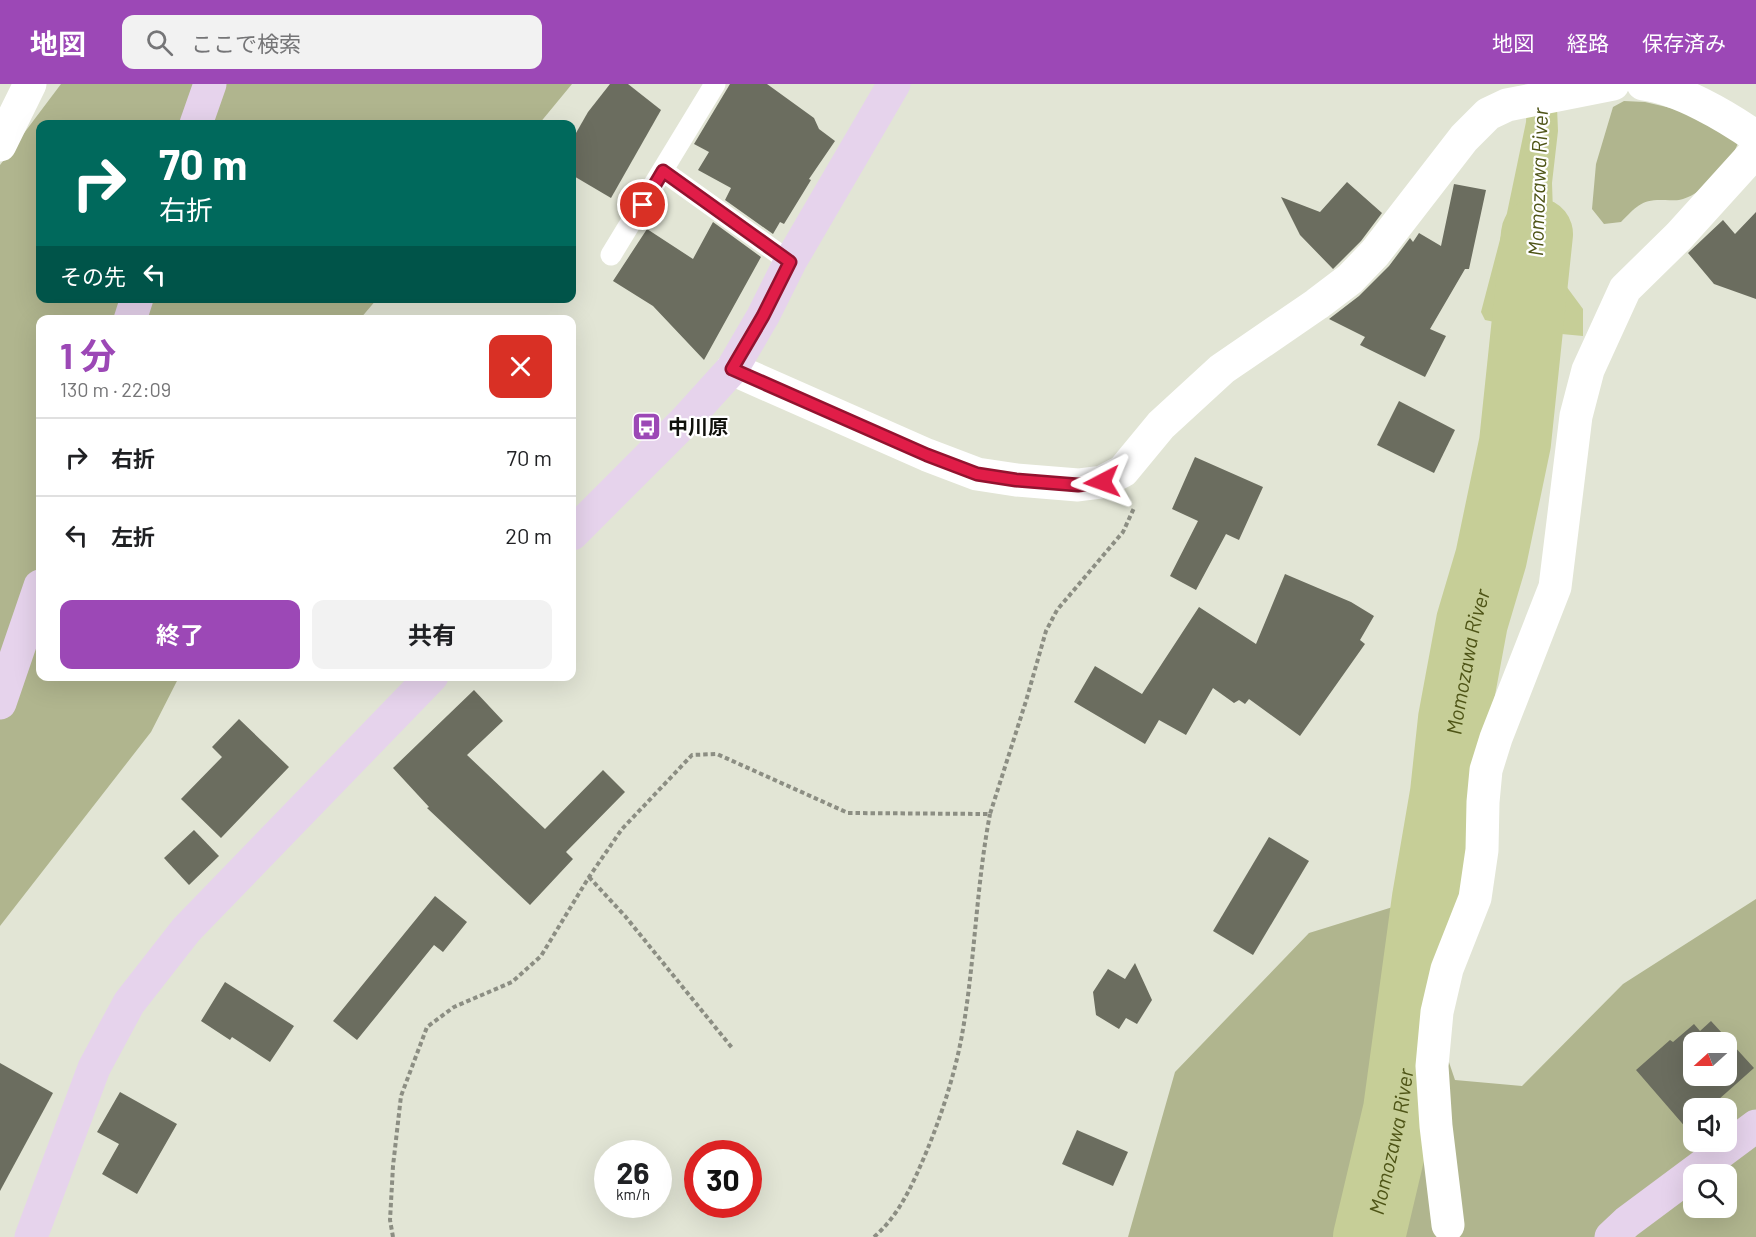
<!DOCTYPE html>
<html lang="ja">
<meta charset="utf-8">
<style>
:root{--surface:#fff;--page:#f2f2f2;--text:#202124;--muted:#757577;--line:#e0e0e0;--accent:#9c48b6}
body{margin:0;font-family:Barlow,"Noto Sans JP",sans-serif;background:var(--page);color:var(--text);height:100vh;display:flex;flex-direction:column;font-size:22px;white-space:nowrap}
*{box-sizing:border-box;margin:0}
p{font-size:20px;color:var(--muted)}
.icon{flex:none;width:33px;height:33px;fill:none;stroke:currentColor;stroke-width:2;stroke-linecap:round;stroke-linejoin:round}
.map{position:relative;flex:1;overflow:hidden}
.details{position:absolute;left:36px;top:231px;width:540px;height:366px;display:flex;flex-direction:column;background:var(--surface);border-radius:12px;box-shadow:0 6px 24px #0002}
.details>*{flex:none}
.guide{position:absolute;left:36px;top:36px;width:540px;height:183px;border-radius:12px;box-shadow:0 6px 24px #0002;background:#00695c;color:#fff;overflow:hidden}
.needle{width:39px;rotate:249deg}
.buttons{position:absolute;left:1683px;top:948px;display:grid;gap:12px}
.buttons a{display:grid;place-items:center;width:54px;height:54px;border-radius:12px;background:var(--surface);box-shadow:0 6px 24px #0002;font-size:30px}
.speed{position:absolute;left:594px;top:1056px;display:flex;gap:12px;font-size:30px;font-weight:700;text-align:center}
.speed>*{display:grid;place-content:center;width:78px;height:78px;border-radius:50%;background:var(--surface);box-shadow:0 6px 24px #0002;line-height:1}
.speed small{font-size:15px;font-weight:400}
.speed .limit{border:9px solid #d22;background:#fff;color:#111}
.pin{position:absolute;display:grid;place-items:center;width:51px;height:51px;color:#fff;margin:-26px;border:3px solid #fff;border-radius:50%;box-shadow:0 2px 6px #0007}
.me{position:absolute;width:66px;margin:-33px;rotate:266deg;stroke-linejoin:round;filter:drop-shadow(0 0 4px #0008)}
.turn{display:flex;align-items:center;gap:21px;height:126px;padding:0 24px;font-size:27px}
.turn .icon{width:78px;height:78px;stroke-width:2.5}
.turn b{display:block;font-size:42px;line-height:51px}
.then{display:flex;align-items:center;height:57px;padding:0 24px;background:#0003;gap:12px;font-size:22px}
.round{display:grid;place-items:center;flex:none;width:63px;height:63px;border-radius:12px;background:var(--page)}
.summary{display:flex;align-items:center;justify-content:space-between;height:102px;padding:0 24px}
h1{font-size:36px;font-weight:700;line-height:45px;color:var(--accent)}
.button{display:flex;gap:12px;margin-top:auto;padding:12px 24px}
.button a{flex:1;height:69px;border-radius:12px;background:var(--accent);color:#fff;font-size:24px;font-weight:700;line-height:69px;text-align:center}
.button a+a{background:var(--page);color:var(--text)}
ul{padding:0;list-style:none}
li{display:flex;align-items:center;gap:18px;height:78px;padding:0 24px;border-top:2px solid var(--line)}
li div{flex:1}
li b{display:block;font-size:22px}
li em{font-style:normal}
header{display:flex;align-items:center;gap:36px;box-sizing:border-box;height:84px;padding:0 30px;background:var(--accent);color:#fff}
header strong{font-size:28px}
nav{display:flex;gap:33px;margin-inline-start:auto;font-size:21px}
.search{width:420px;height:54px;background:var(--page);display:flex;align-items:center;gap:15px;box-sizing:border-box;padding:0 21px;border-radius:12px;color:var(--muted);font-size:22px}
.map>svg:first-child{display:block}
.green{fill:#b0b58e;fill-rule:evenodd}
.water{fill:#c6ce97}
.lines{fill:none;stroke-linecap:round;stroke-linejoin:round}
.river{stroke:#c6ce97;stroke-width:72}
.building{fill:#6b6d5f;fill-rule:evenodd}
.path{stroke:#8c8e83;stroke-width:4;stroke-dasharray:4.5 3;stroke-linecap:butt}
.lane{stroke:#fff;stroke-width:21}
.street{stroke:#fff;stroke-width:33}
.secondary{stroke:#e6d3ec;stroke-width:33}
.route-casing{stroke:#92132f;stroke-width:15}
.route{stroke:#e11d48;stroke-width:10}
.labels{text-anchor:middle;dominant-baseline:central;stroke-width:4.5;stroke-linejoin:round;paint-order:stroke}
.poi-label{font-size:20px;font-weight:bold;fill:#10110c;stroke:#fff;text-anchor:start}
.water-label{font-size:21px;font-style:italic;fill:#4e5416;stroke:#fff}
</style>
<header>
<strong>地図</strong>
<div class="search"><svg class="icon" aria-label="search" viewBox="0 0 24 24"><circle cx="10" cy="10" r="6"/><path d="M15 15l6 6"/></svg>ここで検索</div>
<nav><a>地図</a><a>経路</a><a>保存済み</a></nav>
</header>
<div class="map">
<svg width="1756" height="1153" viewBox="0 0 1756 1153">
<rect width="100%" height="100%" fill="#e2e5d5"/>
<g class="green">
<polygon points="61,0 572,0 539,40 40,40 40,214 377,215 360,235 40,236 40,592 179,593 151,648 0,842 0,81"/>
<path d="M1624,17L1645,18L1688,28L1738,59C1731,79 1704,109 1683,115C1678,117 1671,116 1665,116C1641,115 1637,122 1621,138L1604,140L1592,125L1596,80L1613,23Z"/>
<path d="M1756,815V1153H1128L1175,988L1309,849L1396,822L1455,996L1522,1002L1623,900ZM1694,958H1726V992H1694ZM1694,1024H1726V1058H1694ZM1694,1090H1726V1124H1694Z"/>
</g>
<polygon class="water" points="1528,0 1556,0 1558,47 1552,99 1555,187 1583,225 1583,252 1507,245 1504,240 1485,236 1481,228 1507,129 1526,38"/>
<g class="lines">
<path class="river" id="s1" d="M1369,1153L1399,1026L1428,814L1446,709L1454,635L1472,538L1491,474L1515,359L1537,150"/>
</g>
<g class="building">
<polygon points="610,0 628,0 661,26 611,114 572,91 572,56 588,28"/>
<polygon points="730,0 767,0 814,34 819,45 835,57 809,95 811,96 784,140 780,138 773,150 725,116 731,104 698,86 709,68 694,60"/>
<polygon points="1347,98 1382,129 1361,157 1333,185 1300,151 1281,113 1320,128"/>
<polygon points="1454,100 1486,106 1469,185 1465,185 1430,245 1446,252 1425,293 1360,261 1365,253 1329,235 1359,212 1389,182 1410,154 1413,158 1419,149 1441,162"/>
<polygon points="1756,128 1756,215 1714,200 1688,169 1723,136 1735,150"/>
<polygon points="713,138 761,173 704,276 653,222 613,197 647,145 693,175"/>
<polygon points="1399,317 1455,346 1434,389 1377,361"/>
<polygon points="1195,373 1263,403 1239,456 1226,450 1196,506 1170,492 1198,437 1172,425"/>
<polygon points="1285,490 1351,518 1374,532 1360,556 1365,560 1300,652 1249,615 1245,620 1239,616 1234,619 1213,604 1186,651 1159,636 1145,660 1074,618 1095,582 1142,610 1199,523 1256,560"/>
<polygon points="474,606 503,637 467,671 545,745 603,686 625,708 566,768 573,775 530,821 427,724 429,723 393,684"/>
<polygon points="239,635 289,683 221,754 181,715 222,673 212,663"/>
<polygon points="194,746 219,772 189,801 164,774"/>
<polygon points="1269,753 1309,777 1253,871 1213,847"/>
<polygon points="435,812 467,838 443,868 434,861 357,956 333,937"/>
<polygon points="1135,879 1152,916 1137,940 1126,934 1119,945 1096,931 1093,908 1108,885 1125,895"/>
<polygon points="225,898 294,942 270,978 232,953 230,956 201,937"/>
<path d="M1711,937L1754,984L1709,1024H1694V1053L1636,986L1670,956L1673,958L1694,940L1700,947ZM1694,958H1726V992H1694Z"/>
<polygon points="0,979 53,1009 0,1107"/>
<polygon points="120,1008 177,1040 137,1110 102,1090 119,1060 97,1048"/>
<polygon points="1077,1046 1128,1068 1113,1102 1062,1080"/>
</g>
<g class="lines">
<g class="path">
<polyline points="589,793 625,832 733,965"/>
<polyline points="393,1153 390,1136 393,1082 401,1012 427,943 454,923 512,898 541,872 589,793 622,745 692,671 717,670 848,729 990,730 1026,617 1046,547 1057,526 1123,448 1134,424"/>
<path d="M874,1153C895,1135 908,1110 919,1085C937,1045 954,995 962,951C975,878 976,803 990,730"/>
</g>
<g class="lane">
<polyline points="663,87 790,178"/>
<polyline points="611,171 715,0"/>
</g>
<g class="street">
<path d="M1643,0C1680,5 1726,32 1756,53"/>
<polyline points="0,61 30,0"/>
<polyline points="732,285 927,371 977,390 1016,396 1078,401 1102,398 1123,387 1161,341 1222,285 1317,220 1350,195 1375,169 1464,54 1488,30 1507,21 1613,0"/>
<polyline points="1448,1141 1436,1042 1432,982 1437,928 1447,885 1475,814 1482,766 1483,718 1486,686 1496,654 1555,503 1576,332 1588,286 1625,205 1679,152 1756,67"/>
</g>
<g class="secondary">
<polyline points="196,40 210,0"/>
<polyline points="130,236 137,214"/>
<polyline points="572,450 684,338 732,285 763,232 790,178 894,0"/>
<polyline points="0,619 40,502"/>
<polyline points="31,1153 94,984 129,919 186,846 432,592"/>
<polyline points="1611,1153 1627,1138 1756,1042"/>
</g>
</g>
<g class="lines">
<defs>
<polyline id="route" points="643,121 663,87 790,178 763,232 732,285 927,371 977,390 1016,396 1078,401 1102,398"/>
</defs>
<use href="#route" class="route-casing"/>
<use href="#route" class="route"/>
</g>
<defs>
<symbol id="bus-square" viewBox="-11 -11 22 22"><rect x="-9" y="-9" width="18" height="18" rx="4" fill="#9c48b6" stroke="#fff"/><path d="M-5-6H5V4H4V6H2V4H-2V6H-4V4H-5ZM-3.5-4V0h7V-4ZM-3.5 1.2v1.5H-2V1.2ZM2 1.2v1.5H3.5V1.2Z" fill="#fff"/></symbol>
</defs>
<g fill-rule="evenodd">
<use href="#bus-square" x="630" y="326" width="33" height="33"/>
</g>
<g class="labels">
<g class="poi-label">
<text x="668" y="342">中川原</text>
</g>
<g class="water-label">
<text transform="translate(1537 98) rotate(-88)">Momozawa River</text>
<text stroke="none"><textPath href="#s1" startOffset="584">Momozawa River</textPath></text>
<text stroke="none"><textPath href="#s1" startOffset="98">Momozawa River</textPath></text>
</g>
</g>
</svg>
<div class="buttons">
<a><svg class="needle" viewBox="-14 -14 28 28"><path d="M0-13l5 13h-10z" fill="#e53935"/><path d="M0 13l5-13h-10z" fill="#757577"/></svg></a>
<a><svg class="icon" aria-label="sound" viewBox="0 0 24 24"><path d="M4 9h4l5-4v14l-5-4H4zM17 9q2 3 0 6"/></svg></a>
<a><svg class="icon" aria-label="search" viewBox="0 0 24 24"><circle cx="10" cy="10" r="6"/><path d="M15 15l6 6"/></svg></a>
</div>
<div class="speed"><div>26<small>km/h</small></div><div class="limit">30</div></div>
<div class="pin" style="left:643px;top:121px;background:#d93025"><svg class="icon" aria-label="arrive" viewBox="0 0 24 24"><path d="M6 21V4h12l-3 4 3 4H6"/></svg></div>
<svg class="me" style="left:1102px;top:398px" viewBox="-20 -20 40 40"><path d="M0-17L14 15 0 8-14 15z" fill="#e11d48" stroke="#fff" stroke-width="4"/></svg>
<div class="guide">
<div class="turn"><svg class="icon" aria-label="right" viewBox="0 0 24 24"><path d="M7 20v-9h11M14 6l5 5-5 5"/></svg><div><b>70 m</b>右折</div></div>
<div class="then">その先<svg class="icon" aria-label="left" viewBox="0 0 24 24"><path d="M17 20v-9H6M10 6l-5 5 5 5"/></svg></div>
</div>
<section class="details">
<div class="summary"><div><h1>1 分</h1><p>130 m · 22:09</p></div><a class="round" style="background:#d93025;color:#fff"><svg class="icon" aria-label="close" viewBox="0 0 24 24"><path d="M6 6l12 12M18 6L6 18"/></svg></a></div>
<ul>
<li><svg class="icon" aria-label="right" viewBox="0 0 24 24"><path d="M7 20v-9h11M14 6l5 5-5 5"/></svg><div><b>右折</b></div><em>70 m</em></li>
<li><svg class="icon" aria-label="left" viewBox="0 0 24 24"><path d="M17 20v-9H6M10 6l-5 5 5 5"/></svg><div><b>左折</b></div><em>20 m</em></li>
</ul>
<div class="button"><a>終了</a><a>共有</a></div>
</section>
</div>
